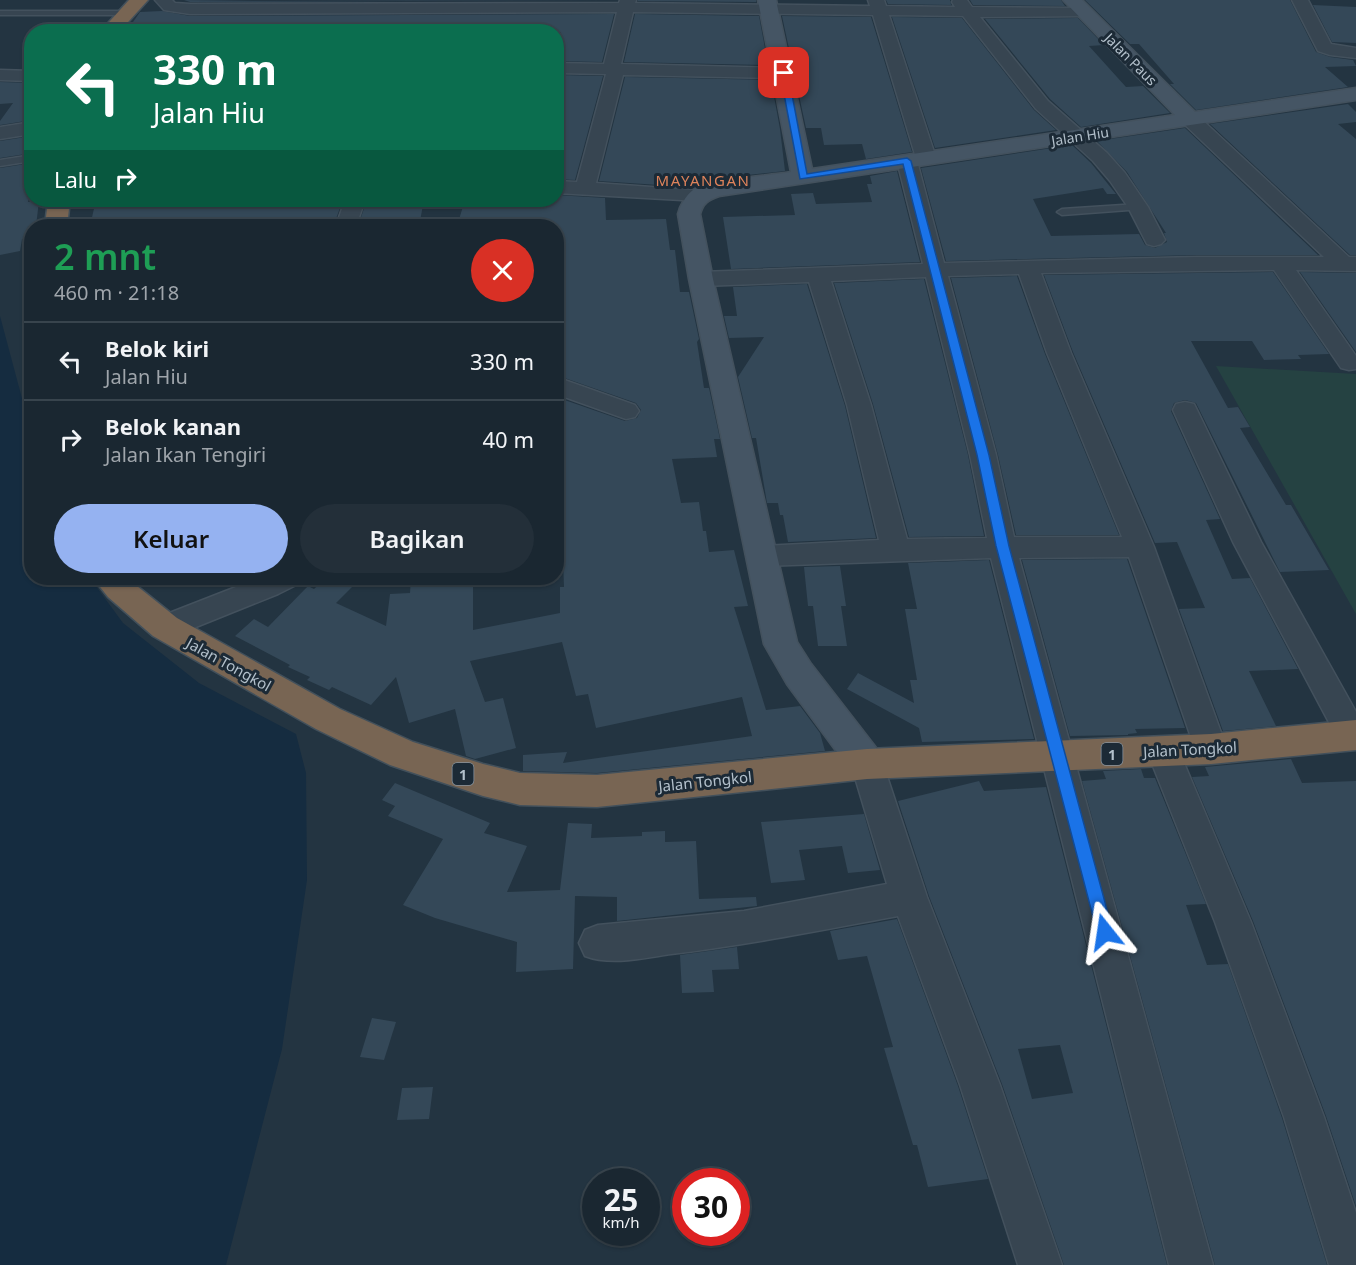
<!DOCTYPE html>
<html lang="id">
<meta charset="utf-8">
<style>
:root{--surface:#1a2731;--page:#232f39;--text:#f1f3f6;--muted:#9fa5ab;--line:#38444d;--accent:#95b2f1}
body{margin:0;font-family:"Noto Sans",sans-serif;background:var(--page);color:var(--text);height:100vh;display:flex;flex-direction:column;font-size:22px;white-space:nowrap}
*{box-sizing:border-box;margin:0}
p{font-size:20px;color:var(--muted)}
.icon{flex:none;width:33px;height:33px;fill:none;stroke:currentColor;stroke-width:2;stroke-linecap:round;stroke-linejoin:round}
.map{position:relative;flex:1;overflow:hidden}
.side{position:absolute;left:24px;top:219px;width:540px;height:366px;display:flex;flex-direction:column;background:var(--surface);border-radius:24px;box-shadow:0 2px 4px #0004,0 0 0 2px var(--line)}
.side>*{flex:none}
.guide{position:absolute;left:24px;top:24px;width:540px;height:183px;border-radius:24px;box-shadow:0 2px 4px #0004,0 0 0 2px var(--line);background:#0b6e4f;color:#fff;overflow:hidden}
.speed{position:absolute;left:582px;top:1168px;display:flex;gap:12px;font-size:30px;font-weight:700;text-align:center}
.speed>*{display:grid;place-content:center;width:78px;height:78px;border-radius:50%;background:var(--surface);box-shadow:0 2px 4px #0004,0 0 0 2px var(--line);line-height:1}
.speed small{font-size:15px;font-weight:400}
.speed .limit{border:9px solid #d22;background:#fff;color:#111}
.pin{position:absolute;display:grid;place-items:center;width:51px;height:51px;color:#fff;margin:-26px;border-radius:12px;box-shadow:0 3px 9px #0006}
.me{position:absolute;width:66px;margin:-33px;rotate:345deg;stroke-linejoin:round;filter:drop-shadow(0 0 4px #0008)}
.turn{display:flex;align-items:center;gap:21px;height:126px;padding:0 30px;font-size:27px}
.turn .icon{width:78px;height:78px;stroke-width:2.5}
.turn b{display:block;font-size:42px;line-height:51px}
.then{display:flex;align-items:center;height:57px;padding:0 30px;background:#0003;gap:12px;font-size:22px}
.round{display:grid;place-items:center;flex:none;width:63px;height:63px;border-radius:32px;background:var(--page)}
.headline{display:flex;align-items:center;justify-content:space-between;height:102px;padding:0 30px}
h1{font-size:36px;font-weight:600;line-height:45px;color:#1e9e55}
.action{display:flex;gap:12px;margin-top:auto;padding:12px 30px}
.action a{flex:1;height:69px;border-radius:36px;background:var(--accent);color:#111;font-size:24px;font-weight:600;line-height:69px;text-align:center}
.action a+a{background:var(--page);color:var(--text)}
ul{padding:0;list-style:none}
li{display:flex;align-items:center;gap:18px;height:78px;padding:0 30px;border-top:2px solid var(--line)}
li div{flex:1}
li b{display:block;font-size:22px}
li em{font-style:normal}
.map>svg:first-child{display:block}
.green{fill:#254242}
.water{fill:#152c40}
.building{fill:#344858;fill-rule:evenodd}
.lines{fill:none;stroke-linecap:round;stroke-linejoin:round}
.lane-casing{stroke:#43515d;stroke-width:3}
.street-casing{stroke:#43515d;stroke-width:3}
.secondary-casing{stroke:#43515d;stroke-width:3}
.highway-casing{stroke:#42505b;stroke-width:3}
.lane{fill:#374551;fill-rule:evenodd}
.street{fill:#374551;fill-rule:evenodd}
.secondary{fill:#455564;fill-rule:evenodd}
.highway{fill:#786553;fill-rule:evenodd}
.route{fill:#1a73e8;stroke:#114b97;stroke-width:1.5}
.labels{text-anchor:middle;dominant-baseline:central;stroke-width:6;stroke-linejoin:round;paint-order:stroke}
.far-street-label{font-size:14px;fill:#b3c0cb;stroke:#1c2a36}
.shield{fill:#1c2a36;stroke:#86939e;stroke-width:1.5}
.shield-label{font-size:14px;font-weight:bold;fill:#b3c0cb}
.far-quarter-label{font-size:15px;letter-spacing:1.5px;fill:#de835b;stroke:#1c2a36}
.street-label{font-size:15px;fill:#b3c0cb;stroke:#1c2a36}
</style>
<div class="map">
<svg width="1356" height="1265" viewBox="0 0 1356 1265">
<rect width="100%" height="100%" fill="#233441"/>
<polygon class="green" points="1216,366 1356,374 1356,614"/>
<polygon class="water" points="0,316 31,432 32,578 90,578 123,623 199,683 296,734 306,773 307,880 282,1049 226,1265 0,1265"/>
<g class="building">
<polygon points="184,0 259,1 618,0 190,2"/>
<polygon points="638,0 756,0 756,2 638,1"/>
<polygon points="886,0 950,0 951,5 888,4"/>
<polygon points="970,0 1061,0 1065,6 973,5"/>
<polygon points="1085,0 1290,0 1316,52 1330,57 1353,60 1356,66 1325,67 1348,87 1196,110 1170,84 1174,84 1139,44 1130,44"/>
<polygon points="1313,5 1356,7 1356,43 1332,42"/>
<polygon points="162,11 190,16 614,14 602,62 556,61 561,32 126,32 140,12"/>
<polygon points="635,14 759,16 768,65 624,62"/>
<polygon points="782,16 871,17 912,152 866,159 862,144 824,145 821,128 806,128"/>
<polygon points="892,17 962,18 1034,110 1056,130 935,148"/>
<polygon points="1078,18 1104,45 1089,46 1126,87 1143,86 1170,113 1081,127 1050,99 985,19"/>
<polygon points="556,75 603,76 575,180 556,179"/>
<polygon points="625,77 771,80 780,129 785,171 738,176 686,176 686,183 659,185 599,181"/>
<polygon points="0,82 32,83 32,120 0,125 0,121 13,103 0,104"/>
<polygon points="1348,104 1356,112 1356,122 1338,124 1356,139 1356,255 1350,255 1210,124"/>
<polygon points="1185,128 1318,255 1197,255 946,261 921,168 1072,145 1091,163 1116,194 1107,194 1103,188 1033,199 1051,236 1139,234 1145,245 1155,248 1167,242 1164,233 1166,233 1127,172 1097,141"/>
<polygon points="32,136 32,153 0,158 0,141"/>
<polygon points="32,163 32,185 28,202 39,201 36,226 28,226 27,238 22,239 20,251 0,255 0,168"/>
<polygon points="897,171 920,262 731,269 723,217 795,215 791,194 813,193 816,204 872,202 867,184 872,184 870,176"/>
<polygon points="556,195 605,198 606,220 666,219 670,250 675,250 680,292 689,292 699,339 697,342 704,388 709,388 720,439 714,439 717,457 672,459 681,503 699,502 703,531 706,531 709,552 734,550 748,606 734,607 766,710 800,706 820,733 825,751 597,773 523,771 523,755 567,752 563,763 752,736 742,697 596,728 588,694 576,696 562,642 470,661 485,702 503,698 516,748 475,759 466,756 455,709 409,723 396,677 371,705 332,687 329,690 307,680 310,677 288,667 290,665 235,636 254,619 268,627 308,586 314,589 326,578 361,578 336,603 386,626 390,594 410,593 411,578 461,578 461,581 473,580 473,630 560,613 560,587 564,587 562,530 556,530 556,397 625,421 637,418 641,410 636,403 556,375 556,226 457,226 465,200 556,200"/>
<polygon points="96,200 343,200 334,224 253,226 90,226"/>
<polygon points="367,200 424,200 419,226 358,226"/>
<polygon points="1273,272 1329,354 1298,355 1301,359 1264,360 1252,341 1191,341 1228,408 1238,407 1250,427 1240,428 1286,505 1291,505 1329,570 1280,572 1196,403 1185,400 1174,403 1171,411 1220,519 1206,520 1232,579 1250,578 1298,669 1249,671 1276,726 1223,731 1179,609 1205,608 1177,542 1155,543 1073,352 1044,275"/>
<polygon points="1300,272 1356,273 1356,352"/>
<polygon points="1017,276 1045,354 1119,535 1016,535 998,455 951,278"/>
<polygon points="924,279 968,455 984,536 909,537 873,404 834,283"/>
<polygon points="807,284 845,406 876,538 788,542 783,515 780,515 778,503 767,503 756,438 752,438 738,377 764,337 729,338 724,316 737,316 733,287"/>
<polygon points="1127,559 1185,728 1135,729 1137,733 1128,734 1128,735 1070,736 1022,560"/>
<polygon points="989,560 1034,739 922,742 919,728 847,689 858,673 914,703 910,680 917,680 905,609 917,609 908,563"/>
<polygon points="840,566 846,606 841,606 847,646 818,646 813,606 808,606 804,567"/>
<polygon points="1291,759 1302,783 1356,781 1356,1206 1326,1116 1253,921 1192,777 1209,776 1205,767"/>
<polygon points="1141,769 1144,778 1155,778 1206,904 1186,905 1207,965 1228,964 1282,1118 1327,1265 1215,1265 1082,781 1106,779 1103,771"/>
<path d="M979,781L984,791L1046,787L1167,1265H1064L1002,1084L929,896L898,801ZM1060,1045L1073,1093L1032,1099L1018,1049Z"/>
<polygon points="395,783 490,823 484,833 527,846 507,892 560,890 568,823 592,824 591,838 642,836 642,832 665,831 665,842 696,841 699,899 756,897 757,906 617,921 617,897 575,896 573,969 516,972 517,942 435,918 403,905 443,839 388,816 395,806 382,800"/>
<polygon points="864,814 880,870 848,873 842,846 799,850 805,880 771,883 761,822"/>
<polygon points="897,919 958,1086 988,1179 928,1187 917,1145 913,1145 884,1048 893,1047 867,956 838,960 830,931"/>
<polygon points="737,947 739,969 712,970 714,992 682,993 680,955"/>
<polygon points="372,1018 396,1022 384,1060 360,1057"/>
<polygon points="433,1087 429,1119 397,1120 402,1088"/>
</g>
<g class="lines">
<defs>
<g id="lane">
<polygon points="0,11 125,11 129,13 125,15 0,15"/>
<polygon points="32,155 32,161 0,166 0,160"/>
<polygon points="1138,204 1142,205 1142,209 1062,215 1057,212 1062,209"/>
</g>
<g id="street">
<polygon points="155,0 172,0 175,3 190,4 619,3 620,0 636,0 635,3 870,6 868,0 884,0 886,6 955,7 952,2 953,0 967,0 972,7 1085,8 1091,10 1093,13 1091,16 980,17 1048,101 1107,153 1125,173 1148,207 1165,240 1161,244 1154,246 1147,244 1128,207 1110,181 1093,161 1036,109 963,16 889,15 936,158 933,162 919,162 916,158 873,15 633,12 621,64 784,68 790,69 793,73 790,77 784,78 623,75 596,183 707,191 710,195 707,199 700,201 556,193 556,181 577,182 606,74 556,73 556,63 604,64 617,12 190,14 164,10"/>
<polygon points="1292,0 1308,0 1331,44 1356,48 1356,58 1330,55 1318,51"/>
<polygon points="0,70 32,71 32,81 0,80"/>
<path d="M1190,113L1197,115L1349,257H1356V271L1296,270L1356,356V369L1349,370L1341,368L1274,270L1041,273L1071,353L1154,547L1227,749L1223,759L1211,763L1199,759L1195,749L1129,557L1019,558L1213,1265H1169L991,558L763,566L753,563L749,556L753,549L763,546L879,540L847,405L809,282L701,286L693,284L690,279L693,274L701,272L923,264L897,161L900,157H914L917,161L944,263L1197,257H1324L1183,123L1181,119L1183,115ZM1019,274L1047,353L1122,537H1014L996,455L948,276ZM926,277L970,455L987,538L907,539L871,405L831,281Z"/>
<polygon points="32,122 32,134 0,139 0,127"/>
<polygon points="345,200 365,200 356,226 336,226"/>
<polygon points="556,377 635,405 639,411 635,417 626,419 556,394"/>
<polygon points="1185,402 1194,404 1197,410 1261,542 1356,712 1356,747 1352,749 1341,745 1233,542 1173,410 1176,404"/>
<polygon points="259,578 298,578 294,586 278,594 176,635 165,639 154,635 150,627 154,619"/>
<polygon points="1163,737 1175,741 1179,751 1251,922 1324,1117 1356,1213 1356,1265 1329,1265 1284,1117 1215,922 1147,751 1151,741"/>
<path d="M867,750L879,754L883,764L927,897L1000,1085L1062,1265H1018L960,1085L898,916C822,930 747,945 671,954C644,958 611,966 585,956L579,943L585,930L598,925L744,911L887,884L851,764L855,754Z"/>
</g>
<path id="secondary" d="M758,0H776L812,169L1175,115L1063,0H1082L1195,112L1356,88V100L719,196C708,200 703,203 700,214L713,279L797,642L811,664L880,753L885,764L880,775L867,779L854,775L787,684L764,644L689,279L678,214C680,206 686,195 693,190C710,179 769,176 791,172Z"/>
<g id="highway">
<polygon points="129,0 148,0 119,32 100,32"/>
<polygon points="48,200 70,200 67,226 45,226"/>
<polygon points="93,578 127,578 177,618 340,709 413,742 483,764 520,773 597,775 867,749 1211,734 1356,720 1356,750 1211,764 867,779 597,807 520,805 483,796 390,765 316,729 153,636 108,597"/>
</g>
</defs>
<use href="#lane" class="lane-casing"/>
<use href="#street" class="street-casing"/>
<use href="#secondary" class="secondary-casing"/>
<use href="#highway" class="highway-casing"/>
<use href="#lane" class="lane"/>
<use href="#street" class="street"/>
<use href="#secondary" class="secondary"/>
<use href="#highway" class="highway"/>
</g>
<polygon class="route" points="784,70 788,73 807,174 907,158 911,161 989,455 1009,546 1113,932 1111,938 1105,940 1099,938 1097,932 996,546 977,455 903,164 800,179 780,73"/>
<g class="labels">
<g class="far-street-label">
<text transform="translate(1131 59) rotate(45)">Jalan Paus</text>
<text transform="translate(1080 136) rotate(-9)">Jalan Hiu</text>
</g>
<g class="shield">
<rect x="1101.5" y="743" width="21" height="22" rx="4.5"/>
<rect x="452.5" y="763" width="21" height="22" rx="4.5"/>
</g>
<g class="shield-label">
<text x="1112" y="754">1</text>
<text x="463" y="774">1</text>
</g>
<g class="far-quarter-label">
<text x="703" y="180">MAYANGAN</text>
</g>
<g class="street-label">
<text transform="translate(229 664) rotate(29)">Jalan Tongkol</text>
<text transform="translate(1190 749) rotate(-3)">Jalan Tongkol</text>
<text transform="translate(705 781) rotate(-6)">Jalan Tongkol</text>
</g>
</g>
</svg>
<div class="speed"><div>25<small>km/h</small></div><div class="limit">30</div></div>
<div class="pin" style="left:784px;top:73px;background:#d93025"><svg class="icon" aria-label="arrive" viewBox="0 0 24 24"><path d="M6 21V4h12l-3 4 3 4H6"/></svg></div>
<svg class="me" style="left:1105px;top:932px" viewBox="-20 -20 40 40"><path d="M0-17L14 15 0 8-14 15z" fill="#1a73e8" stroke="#fff" stroke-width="4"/></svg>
<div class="guide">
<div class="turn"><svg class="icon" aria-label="left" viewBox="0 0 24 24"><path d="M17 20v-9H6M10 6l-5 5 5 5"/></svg><div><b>330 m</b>Jalan Hiu</div></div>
<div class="then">Lalu<svg class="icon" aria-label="right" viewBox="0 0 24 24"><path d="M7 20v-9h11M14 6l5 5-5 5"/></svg></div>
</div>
<section class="side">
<div class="headline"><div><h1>2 mnt</h1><p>460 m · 21:18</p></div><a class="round" style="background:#d93025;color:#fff"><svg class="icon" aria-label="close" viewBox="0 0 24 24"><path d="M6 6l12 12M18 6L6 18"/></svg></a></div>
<ul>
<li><svg class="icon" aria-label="left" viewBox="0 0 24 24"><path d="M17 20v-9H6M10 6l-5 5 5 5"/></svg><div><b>Belok kiri</b><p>Jalan Hiu</p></div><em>330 m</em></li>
<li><svg class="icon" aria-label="right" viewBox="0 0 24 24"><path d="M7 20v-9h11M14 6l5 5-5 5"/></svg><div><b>Belok kanan</b><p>Jalan Ikan Tengiri</p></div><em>40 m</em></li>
</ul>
<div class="action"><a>Keluar</a><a>Bagikan</a></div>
</section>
</div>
